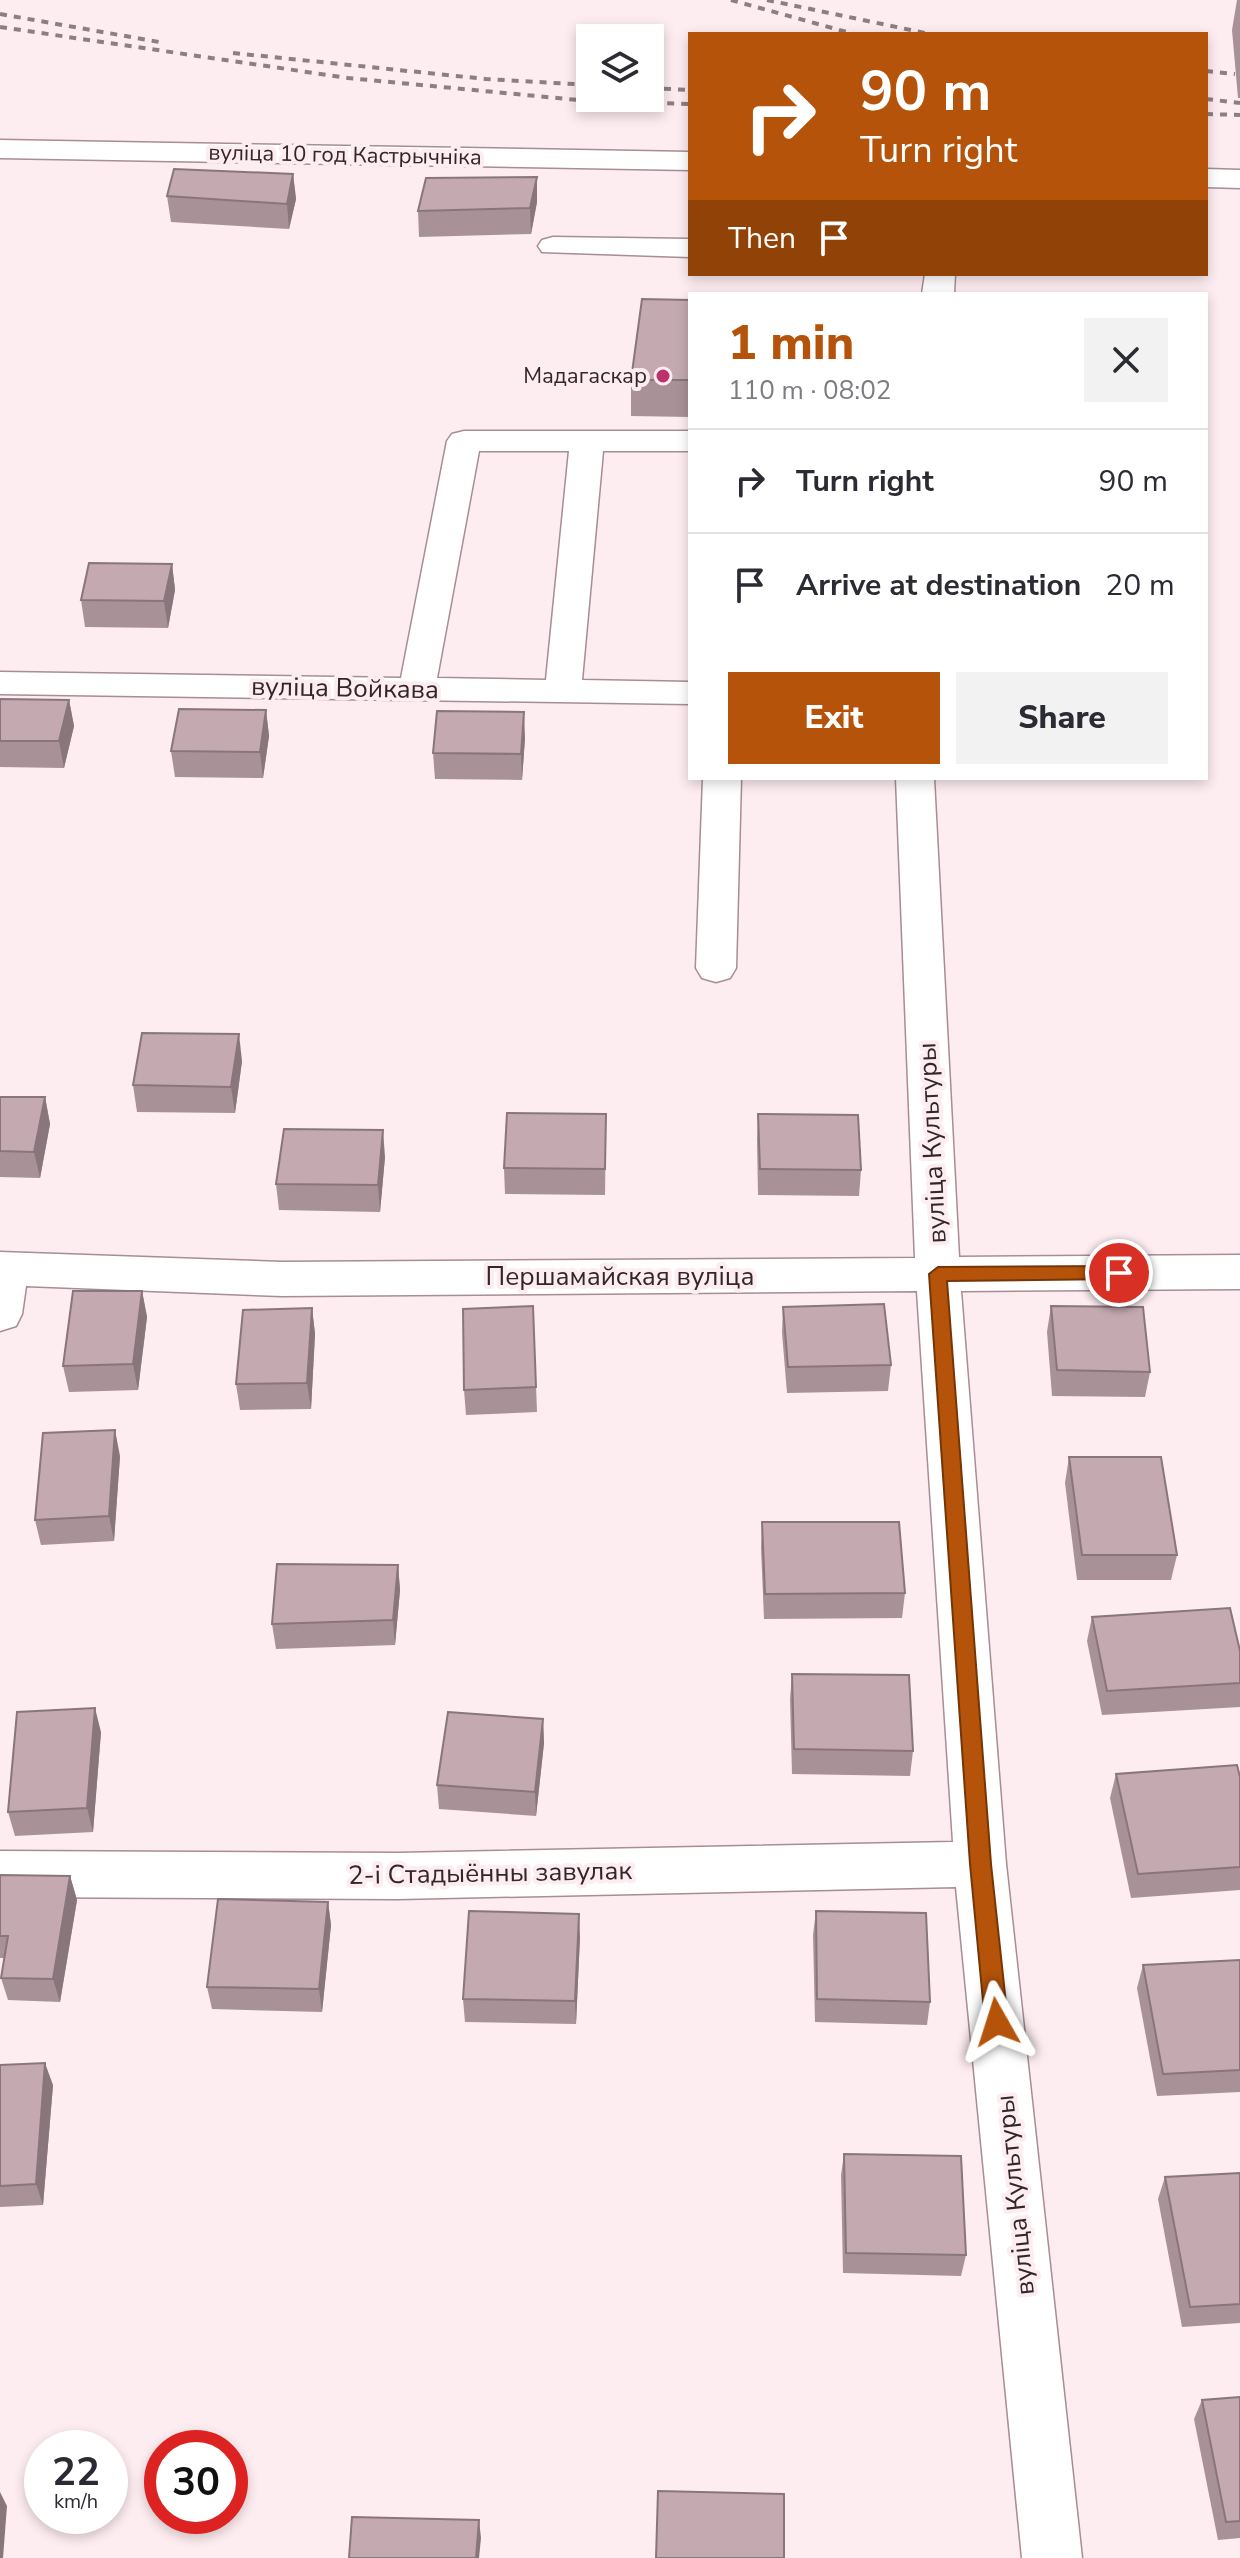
<!DOCTYPE html>
<meta charset="utf-8">
<style>
:root{--surface:#fff;--page:#f2f2f3;--text:#2b2b33;--muted:#7c7c81;--line:#e1e1e2;--accent:#b45309}
body{margin:0;font-family:"Nunito Sans",sans-serif;background:var(--page);color:var(--text);height:100vh;display:flex;flex-direction:column;font-size:30px;white-space:nowrap}
*{box-sizing:border-box;margin:0}
p{font-size:26px;color:var(--muted)}
.icon{flex:none;width:44px;height:44px;fill:none;stroke:currentColor;stroke-width:2;stroke-linecap:round;stroke-linejoin:round}
.map{position:relative;flex:1;overflow:hidden}
.side{position:absolute;left:688px;top:292px;width:520px;height:488px;display:flex;flex-direction:column;background:var(--surface);border-radius:0px;box-shadow:0 4px 12px #0003}
.side>*{flex:none}
.banner{position:absolute;left:688px;top:32px;width:520px;height:244px;border-radius:0px;box-shadow:0 4px 12px #0003;background:#b45309;color:#fff;overflow:hidden}
.controls{position:absolute;left:576px;top:24px;display:grid;gap:16px}
.controls a{display:grid;place-items:center;width:88px;height:88px;border-radius:0px;background:var(--surface);box-shadow:0 4px 12px #0003;font-size:40px}
.speed{position:absolute;left:24px;top:2430px;display:flex;gap:16px;font-size:40px;font-weight:700;text-align:center}
.speed>*{display:grid;place-content:center;width:104px;height:104px;border-radius:50%;background:var(--surface);box-shadow:0 4px 12px #0003;line-height:1}
.speed small{font-size:20px;font-weight:400}
.speed .limit{border:12px solid #d22;background:#fff;color:#111}
.pin{position:absolute;display:grid;place-items:center;width:68px;height:68px;color:#fff;margin:-34px;border:4px solid #fff;border-radius:50%;box-shadow:0 2px 8px #0007}
.me{position:absolute;width:88px;margin:-44px;rotate:354deg;stroke-linejoin:round;filter:drop-shadow(0 0 6px #0008)}
.turn{display:flex;align-items:center;gap:28px;height:168px;padding:0 40px;font-size:36px}
.turn .icon{width:104px;height:104px;stroke-width:2.5}
.turn b{display:block;font-size:56px;line-height:68px}
.then{display:flex;align-items:center;height:76px;padding:0 40px;background:#0003;gap:16px;font-size:30px}
.round{display:grid;place-items:center;flex:none;width:84px;height:84px;border-radius:0px;background:var(--page)}
.headline{display:flex;align-items:center;justify-content:space-between;height:136px;padding:0 40px}
h1{font-size:48px;font-weight:800;line-height:60px;color:var(--accent)}
.primary-button{display:flex;gap:16px;margin-top:auto;padding:16px 40px}
.primary-button a{flex:1;height:92px;border-radius:0px;background:var(--accent);color:#fff;font-size:32px;font-weight:800;line-height:92px;text-align:center}
.primary-button a+a{background:var(--page);color:var(--text)}
ul{padding:0;list-style:none}
li{display:flex;align-items:center;gap:24px;height:104px;padding:0 40px;border-top:2px solid var(--line)}
li div{flex:1}
li b{display:block;font-size:30px}
li em{font-style:normal}
.map>svg:first-child{display:block}
.lines{fill:none;stroke-linecap:round;stroke-linejoin:round}
.minor-casing{stroke:#a78d94;stroke-width:3}
.minor{fill:#fff;fill-rule:evenodd}
.rail{stroke:#8c7e82;stroke-width:4;stroke-dasharray:7 7;stroke-linecap:butt}
.wall{fill:#a99198}
.shaded-wall{fill:#89767c}
.building{fill:#c4a9b1;stroke:#89767c;stroke-width:2}
.route{fill:#b45309;stroke:#753606;stroke-width:2}
.poi-dot{fill:#bc326d;stroke:#fdecf0;stroke-width:3}
.labels{text-anchor:middle;dominant-baseline:central;stroke-width:8;stroke-linejoin:round;paint-order:stroke}
.far-street-label{font-size:22px;fill:#312629;stroke:#fdecf0}
.far-poi-label{font-size:22px;fill:#312629;stroke:#fdecf0;text-anchor:end}
.street-label{font-size:26px;fill:#312629;stroke:#fdecf0}
</style>
<div class="map">
<svg width="1240" height="2558" viewBox="0 0 1240 2558">
<rect width="100%" height="100%" fill="#fdecf0"/>
<g class="lines">
<defs>
<g id="minor">
<polygon points="0,140 690,152 690,170 0,158"/>
<polygon points="1206,169 1240,170 1240,188 1206,187"/>
<polygon points="553,237 690,239 690,257 542,252 538,246 542,240"/>
<polygon points="925,274 955,274 954,294 922,294"/>
<path d="M464,431H690V451H603L582,680L690,682V704L0,694V672L401,678L447,441L452,434ZM479,451H569L546,680L437,678Z"/>
<polygon points="703,778 741,778 736,968 730,978 716,982 702,978 696,968"/>
<polygon points="896,778 934,778 959,1257 1240,1255 1240,1289 961,1291 1006,1864 1082,2558 1022,2558 956,1887 398,1899 0,1897 0,1851 398,1853 953,1842 917,1291 282,1296 26,1286 22,1314 16,1326 0,1331 0,1252 282,1262 915,1258"/>
</g>
</defs>
<use href="#minor" class="minor-casing"/>
<use href="#minor" class="minor"/>
<g class="rail">
<polyline points="731,0 854,34"/>
<polyline points="767,0 930,34"/>
<polyline points="0,14 165,43"/>
<polyline points="0,27 348,78 578,100 690,104"/>
<polyline points="233,53 486,79 590,85"/>
<polyline points="1206,71 1235,74"/>
<polyline points="650,88 690,90"/>
<polyline points="1206,99 1240,103"/>
<polyline points="1206,114 1240,115"/>
</g>
</g>
<g class="wall">
<polygon points="1237,0 1240,0 1240,98 1238,98 1232,30"/>
<polygon points="293,174 296,199 289,229 171,222 167,196"/>
<polygon points="537,177 537,202 531,234 419,237 418,211"/>
<polygon points="690,300 690,417 631,416 631,380"/>
<polygon points="172,564 175,590 168,628 85,627 81,600"/>
<polygon points="0,699 69,700 74,726 64,768 0,767"/>
<polygon points="266,710 269,736 263,778 175,777 171,751"/>
<polygon points="525,738 522,780 435,779 433,753"/>
<polygon points="242,1061 235,1113 137,1112 133,1085"/>
<polygon points="0,1097 45,1097 50,1124 40,1178 0,1177"/>
<polygon points="606,1114 605,1195 505,1194 504,1168"/>
<polygon points="758,1114 861,1170 859,1196 758,1195 757,1140"/>
<polygon points="385,1157 380,1212 279,1210 276,1184"/>
<polygon points="142,1291 147,1317 138,1390 69,1392 63,1366"/>
<polygon points="533,1306 537,1412 466,1415 464,1390"/>
<polygon points="1051,1306 1150,1372 1145,1397 1052,1396 1047,1332"/>
<polygon points="783,1307 891,1365 888,1391 787,1393 782,1333"/>
<polygon points="312,1308 315,1334 311,1409 240,1410 236,1384"/>
<polygon points="120,1456 114,1541 41,1545 35,1520"/>
<polygon points="1069,1457 1177,1555 1171,1580 1077,1580 1065,1483"/>
<polygon points="762,1522 905,1593 902,1618 764,1619 761,1548"/>
<polygon points="398,1565 400,1590 395,1645 276,1649 272,1624"/>
<polygon points="1092,1617 1240,1651 1240,1707 1102,1715 1087,1641"/>
<polygon points="792,1674 913,1751 910,1776 792,1774 790,1699"/>
<polygon points="543,1719 544,1743 536,1816 439,1809 437,1785"/>
<polygon points="101,1732 93,1832 15,1836 8,1812"/>
<polygon points="1116,1774 1240,1777 1240,1890 1131,1898 1110,1798"/>
<polygon points="0,1875 70,1876 77,1900 60,2002 8,2000 1,1978 4,1958 0,1958"/>
<polygon points="328,1902 331,1925 322,2012 212,2009 207,1987"/>
<polygon points="816,1911 930,2002 927,2025 815,2022 813,1935"/>
<polygon points="580,1937 576,2024 465,2022 463,1999"/>
<polygon points="1240,1960 1240,2092 1157,2096 1137,1988 1143,1965"/>
<polygon points="0,2065 53,2085 43,2205 0,2207"/>
<polygon points="844,2154 966,2255 961,2276 843,2273 841,2175"/>
<polygon points="1240,2173 1240,2323 1182,2327 1158,2199 1165,2177"/>
<polygon points="1240,2397 1240,2538 1218,2540 1194,2419 1202,2400"/>
</g>
<g class="shaded-wall">
<polygon points="293,174 296,199 289,229 287,204"/>
<polygon points="537,177 537,202 531,234 530,208"/>
<polygon points="172,564 175,590 168,628 164,601"/>
<polygon points="69,700 74,726 64,768 59,741"/>
<polygon points="266,710 269,736 263,778 260,752"/>
<polygon points="524,712 525,738 522,780 521,754"/>
<polygon points="239,1034 242,1061 235,1113 231,1087"/>
<polygon points="45,1097 50,1124 40,1178 34,1152"/>
<polygon points="383,1130 385,1157 380,1212 378,1185"/>
<polygon points="142,1291 147,1317 138,1390 133,1364"/>
<polygon points="312,1308 315,1334 311,1409 307,1383"/>
<polygon points="115,1430 120,1456 114,1541 109,1516"/>
<polygon points="398,1565 400,1590 395,1645 393,1620"/>
<polygon points="95,1708 101,1732 93,1832 87,1808"/>
<polygon points="543,1719 544,1743 536,1816 535,1792"/>
<polygon points="70,1876 77,1900 60,2002 53,1979"/>
<polygon points="328,1902 331,1925 322,2012 319,1989"/>
<polygon points="579,1914 580,1937 576,2024 575,2001"/>
<polygon points="45,2063 53,2085 43,2205 36,2184"/>
<polygon points="0,2492 7,2506 3,2558 0,2558"/>
<polygon points="479,2520 481,2538 479,2558 476,2558"/>
</g>
<g class="building">
<polygon points="174,169 293,174 287,204 167,196"/>
<polygon points="537,177 530,208 418,211 426,178"/>
<polygon points="642,299 690,300 690,380 631,380"/>
<polygon points="89,563 172,564 164,601 81,600"/>
<polygon points="0,699 69,700 59,741 0,741"/>
<polygon points="179,709 266,710 260,752 171,751"/>
<polygon points="437,711 524,712 521,754 433,753"/>
<polygon points="142,1033 239,1034 231,1087 133,1085"/>
<polygon points="0,1097 45,1097 34,1152 0,1151"/>
<polygon points="507,1113 606,1114 605,1169 504,1168"/>
<polygon points="758,1114 858,1115 861,1170 760,1169"/>
<polygon points="284,1129 383,1130 378,1185 276,1184"/>
<polygon points="73,1291 142,1291 133,1364 63,1366"/>
<polygon points="884,1304 891,1365 788,1367 783,1307"/>
<polygon points="533,1306 536,1387 464,1390 463,1309"/>
<polygon points="1051,1306 1143,1307 1150,1372 1057,1370"/>
<polygon points="312,1308 307,1383 236,1384 243,1310"/>
<polygon points="115,1430 109,1516 35,1520 43,1433"/>
<polygon points="1069,1457 1161,1457 1177,1555 1082,1555"/>
<polygon points="762,1522 899,1522 905,1593 765,1594"/>
<polygon points="277,1564 398,1565 393,1620 272,1624"/>
<polygon points="1230,1608 1240,1651 1240,1683 1107,1691 1092,1617"/>
<polygon points="792,1674 909,1675 913,1751 794,1749"/>
<polygon points="95,1708 87,1808 8,1812 17,1712"/>
<polygon points="448,1712 543,1719 535,1792 437,1785"/>
<polygon points="1237,1765 1240,1777 1240,1867 1138,1874 1116,1774"/>
<polygon points="0,1875 70,1876 53,1979 1,1978 8,1936 0,1936"/>
<polygon points="218,1899 328,1902 319,1989 207,1987"/>
<polygon points="469,1911 579,1914 575,2001 463,1999"/>
<polygon points="816,1911 926,1913 930,2002 817,1999"/>
<polygon points="1240,1960 1240,2070 1163,2074 1143,1965"/>
<polygon points="45,2063 36,2184 0,2186 0,2065"/>
<polygon points="844,2154 961,2156 966,2255 846,2253"/>
<polygon points="1240,2173 1240,2304 1190,2307 1165,2177"/>
<polygon points="1240,2397 1240,2521 1226,2522 1202,2400"/>
<polygon points="658,2491 784,2494 784,2558 656,2558"/>
<polygon points="352,2517 479,2520 476,2558 349,2558"/>
</g>
<polygon class="route" points="1119,1266 1128,1273 1119,1279 947,1281 991,1864 1008,2022 1004,2029 997,2032 989,2029 985,2022 970,1864 929,1274 938,1267"/>
<circle class="poi-dot" cx="663" cy="376" r="8"/>
<g class="labels">
<g class="far-street-label">
<text transform="translate(345 155) rotate(1)">вуліца 10 год Кастрычніка</text>
</g>
<g class="far-poi-label">
<text x="647" y="376">Мадагаскар</text>
</g>
<g class="street-label">
<text transform="translate(345 688) rotate(1)">вуліца Войкава</text>
<text transform="translate(932 1143) rotate(-93)">вуліца Культуры</text>
<text x="620" y="1276">Першамайская вуліца</text>
<text transform="translate(490 1873) rotate(-1)">2-і Стадыённы завулак</text>
<text transform="translate(1015 2195) rotate(-96)">вуліца Культуры</text>
</g>
</g>
</svg>
<div class="controls">
<a><svg class="icon" aria-label="layers" viewBox="0 0 24 24"><path d="M12 4l9 5-9 5-9-5zM3 14l9 5 9-5"/></svg></a>
</div>
<div class="speed"><div>22<small>km/h</small></div><div class="limit">30</div></div>
<div class="pin" style="left:1119px;top:1273px;background:#d93025"><svg class="icon" aria-label="arrive" viewBox="0 0 24 24"><path d="M6 21V4h12l-3 4 3 4H6"/></svg></div>
<svg class="me" style="left:997px;top:2022px" viewBox="-20 -20 40 40"><path d="M0-17L14 15 0 8-14 15z" fill="#b45309" stroke="#fff" stroke-width="4"/></svg>
<div class="banner">
<div class="turn"><svg class="icon" aria-label="right" viewBox="0 0 24 24"><path d="M7 20v-9h11M14 6l5 5-5 5"/></svg><div><b>90 m</b>Turn right</div></div>
<div class="then">Then<svg class="icon" aria-label="arrive" viewBox="0 0 24 24"><path d="M6 21V4h12l-3 4 3 4H6"/></svg></div>
</div>
<section class="side">
<div class="headline"><div><h1>1 min</h1><p>110 m · 08:02</p></div><a class="round"><svg class="icon" aria-label="close" viewBox="0 0 24 24"><path d="M6 6l12 12M18 6L6 18"/></svg></a></div>
<ul>
<li><svg class="icon" aria-label="right" viewBox="0 0 24 24"><path d="M7 20v-9h11M14 6l5 5-5 5"/></svg><div><b>Turn right</b></div><em>90 m</em></li>
<li><svg class="icon" aria-label="arrive" viewBox="0 0 24 24"><path d="M6 21V4h12l-3 4 3 4H6"/></svg><div><b>Arrive at destination</b></div><em>20 m</em></li>
</ul>
<div class="primary-button"><a>Exit</a><a>Share</a></div>
</section>
</div>
